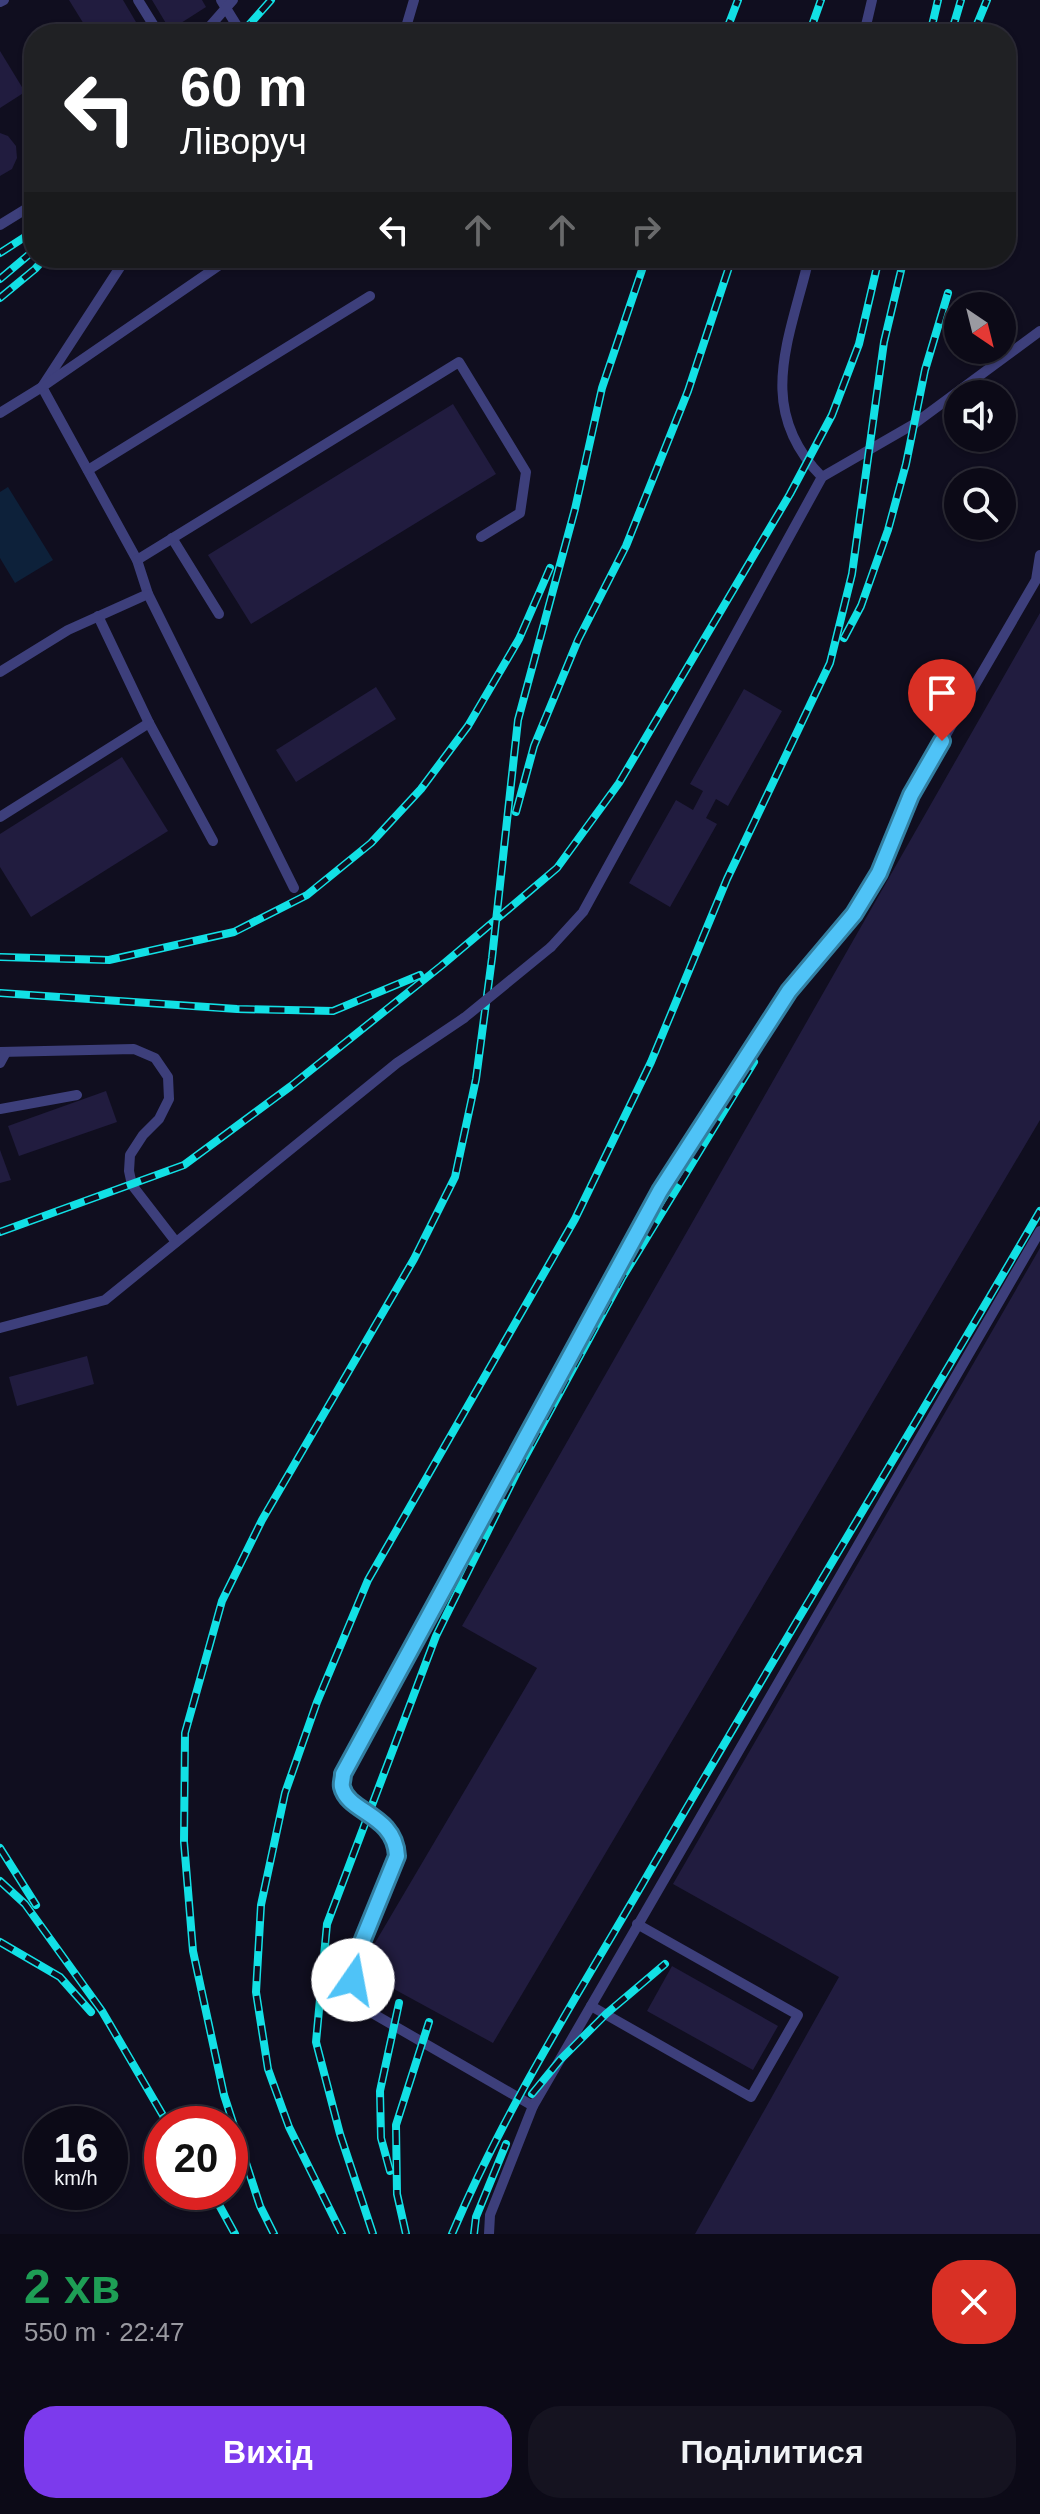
<!DOCTYPE html>
<html lang="uk">
<meta charset="utf-8">
<style>
:root{--surface:#0c0a17;--page:#151320;--text:#f1f3f6;--muted:#9a9aa1;--line:#2c2b36;--accent:#7c3aed}
body{margin:0;font-family:Helvetica,sans-serif;background:var(--page);color:var(--text);height:100vh;display:flex;flex-direction:column;font-size:30px;white-space:nowrap}
*{box-sizing:border-box;margin:0}
p{font-size:26px;color:var(--muted)}
.icon{flex:none;width:44px;height:44px;fill:none;stroke:currentColor;stroke-width:2;stroke-linecap:round;stroke-linejoin:round}
.map{position:relative;height:2234px;overflow:hidden}
.side{display:flex;flex-direction:column;background:var(--surface);flex:1}
.side>*{flex:none}
.banner{position:absolute;left:24px;top:24px;width:992px;height:244px;border-radius:32px;box-shadow:0 2px 6px #0004,0 0 0 2px var(--line);background:#202124;color:#fff;overflow:hidden}
.needle{width:52px;rotate:145deg}
.fabs{position:absolute;left:944px;top:292px;display:grid;gap:16px}
.fabs a{display:grid;place-items:center;width:72px;height:72px;border-radius:50%;background:var(--surface);box-shadow:0 2px 6px #0004,0 0 0 2px var(--line);font-size:40px}
.speed{position:absolute;left:24px;top:2106px;display:flex;gap:16px;font-size:40px;font-weight:700;text-align:center}
.speed>*{display:grid;place-content:center;width:104px;height:104px;border-radius:50%;background:var(--surface);box-shadow:0 2px 6px #0004,0 0 0 2px var(--line);line-height:1}
.speed small{font-size:20px;font-weight:400}
.speed .limit{border:12px solid #d22;background:#fff;color:#111}
.pin{position:absolute;display:grid;place-items:center;width:68px;height:68px;color:#fff;margin:-82px -34px;border-radius:50% 50% 50% 0;rotate:-45deg;box-shadow:0 0 8px #0007}
.pin .icon{rotate:45deg}
.me{position:absolute;width:88px;margin:-44px;rotate:12deg;stroke-linejoin:round;filter:drop-shadow(0 0 6px #0008)}
.turn{display:flex;align-items:center;gap:28px;height:168px;padding:0 24px;font-size:36px}
.turn .icon{width:104px;height:104px;stroke-width:2.5}
.turn b{display:block;font-size:56px;line-height:68px}
.lanes{display:flex;align-items:center;height:76px;padding:0 24px;background:#0003;justify-content:center;gap:40px;direction:ltr}
.lanes .off{opacity:.35}
.round{display:grid;place-items:center;flex:none;width:84px;height:84px;border-radius:32px;background:var(--page)}
.headline{display:flex;align-items:center;justify-content:space-between;height:136px;padding:0 24px}
h1{font-size:48px;font-weight:700;line-height:60px;color:#1e9e55}
.primary-button{display:flex;gap:16px;margin-top:auto;padding:16px 24px}
.primary-button a{flex:1;height:92px;border-radius:32px;background:var(--accent);color:#fff;font-size:32px;font-weight:700;line-height:92px;text-align:center}
.primary-button a+a{background:var(--page);color:var(--text)}
.map>svg:first-child{display:block}
.water{fill:#0d213a}
.building{fill:#211c3f}
.lines{fill:none;stroke-linecap:round;stroke-linejoin:round}
.lane{stroke:#3d3f7b;stroke-width:10}
.rail-casing{stroke:#12e0e5;stroke-width:8}
.rail{stroke:#100e1f;stroke-width:5;stroke-dasharray:15;stroke-linecap:butt}
.lane-bridge{stroke:#3d3f7b;stroke-width:10}
.route-casing{stroke:#337fa1;stroke-width:20}
.route{stroke:#4fc3f7;stroke-width:14}
</style>
<div class="map">
<svg width="1040" height="2234" viewBox="0 0 1040 2234">
<rect width="100%" height="100%" fill="#100e1f"/>
<polygon class="water" points="8,487 53,560 15,583 0,558 0,492"/>
<g class="building">
<polygon points="69,0 123,0 143,34 90,34"/>
<polygon points="152,0 202,0 206,7 170,30"/>
<polygon points="0,51 25,92 0,108"/>
<polygon points="0,133 8,136 16,146 17,158 12,169 0,176"/>
<polygon points="453,404 496,474 251,624 208,555"/>
<polygon points="1040,613 1040,1120 493,2043 359,1970 537,1668 462,1626"/>
<polygon points="376,687 396,719 296,782 276,750"/>
<polygon points="744,689 782,711 728,806 716,799 706,818 717,824 670,907 629,883 676,800 693,810 703,791 690,784"/>
<polygon points="122,757 168,831 31,917 0,867 0,834"/>
<polygon points="106,1091 117,1122 19,1156 8,1126"/>
<polygon points="0,1150 11,1180 0,1183"/>
<polygon points="1040,1248 1040,2234 695,2234 839,1977 673,1884"/>
<polygon points="87,1356 94,1384 17,1406 9,1377"/>
<polygon points="672,1966 778,2026 753,2070 647,2011"/>
</g>
<g class="lines">
<g class="lane">
<polyline points="138,0 159,34"/>
<polyline points="221,0 242,34"/>
<polyline points="0,2 4,0"/>
<polyline points="203,34 233,0"/>
<polyline points="404,34 414,0"/>
<polyline points="864,34 872,0"/>
<polyline points="0,225 34,204"/>
<polyline points="126,258 42,387 137,560 148,594 294,888"/>
<path d="M809,258C790,339 754,408 822,477"/>
<polyline points="0,413 42,387 230,258"/>
<polyline points="88,470 370,296"/>
<polyline points="172,538 219,614"/>
<polyline points="137,560 459,362 526,472 520,513 481,537"/>
<polyline points="98,616 149,723 213,841"/>
<polyline points="0,672 68,630 148,594"/>
<polyline points="0,817 149,723"/>
<polyline points="551,947 583,912 822,477 914,424 1040,331"/>
<polyline points="0,1052 134,1049 155,1058 168,1077 169,1099 159,1119 143,1135 130,1155 129,1171 132,1185 176,1242"/>
<polyline points="0,1063 6,1052"/>
<polyline points="0,1109 77,1095"/>
<polyline points="0,1328 105,1300 397,1063 464,1018"/>
<polyline points="591,2006 751,2097 798,2015 637,1924"/>
<polyline points="533,2106 372,2013 357,1995 353,1964 397,1856 396,1842 385,1827 349,1799 342,1788 343,1774 660,1191 789,991 854,914 879,873 911,795 1036,580 1040,555"/>
<polyline points="489,2234 490,2215 533,2106 1040,1231"/>
</g>
<defs>
<g id="rail">
<polyline points="241,34 271,0"/>
<polyline points="725,34 738,0"/>
<polyline points="809,34 821,0"/>
<polyline points="930,34 938,0"/>
<polyline points="951,34 961,0"/>
<polyline points="973,34 987,0"/>
<polyline points="0,253 34,231"/>
<polyline points="0,279 32,252"/>
<polyline points="0,298 35,269 45,258"/>
<polyline points="844,638 861,606 888,530 906,464 925,370 948,293"/>
<polyline points="516,812 534,746 578,640 626,546 688,391 732,258"/>
<polyline points="0,957 109,960 234,932 307,895 371,843 421,789 468,726 519,639 550,568"/>
<polyline points="0,993 237,1009 333,1011 420,975"/>
<polyline points="0,1232 184,1165 291,1086 441,966 557,868 619,783 790,494 832,415 859,344 879,258"/>
<polyline points="0,1848 36,1905"/>
<polyline points="0,1881 25,1904 102,2011 168,2124"/>
<polyline points="0,1942 60,1977 91,2012"/>
<polyline points="532,2094 560,2060 606,2014 665,1964"/>
<polyline points="390,2171 381,2138 380,2091 399,2003"/>
<polyline points="212,2192 235,2234"/>
<polyline points="274,2234 260,2206 224,2095 193,1951 184,1842 185,1733 222,1601 262,1520 414,1259 455,1177 476,1079 492,958 518,720 575,509 602,388 646,258"/>
<polyline points="342,2234 289,2127 268,2069 256,1992 261,1905 285,1793 317,1702 368,1580 575,1219 651,1062 727,879 830,663 852,574 884,342 904,258"/>
<polyline points="373,2234 340,2134 316,2042 327,1924 436,1636 519,1468 622,1278 754,1062"/>
<polyline points="406,2234 397,2194 396,2125 429,2022"/>
<path d="M452,2234C504,2111 576,1998 643,1883C773,1658 909,1436 1040,1211"/>
<polyline points="474,2234 476,2217 506,2144"/>
</g>
</defs>
<use href="#rail" class="rail-casing"/>
<use href="#rail" class="rail"/>
<polyline class="lane-bridge" points="464,1018 551,947"/>
</g>
<g class="lines">
<defs>
<path id="route" d="M353,1980V1964L397,1856C395,1814 348,1813 342,1787C341,1783 343,1779 343,1774L660,1191L789,991L854,914L879,873L911,795L942,741"/>
</defs>
<use href="#route" class="route-casing"/>
<use href="#route" class="route"/>
</g>
</svg>
<div class="fabs">
<a><svg class="needle" viewBox="-14 -14 28 28"><path d="M0-13l5 13h-10z" fill="#e53935"/><path d="M0 13l5-13h-10z" fill="#9a9aa1"/></svg></a>
<a><svg class="icon" aria-label="sound" viewBox="0 0 24 24"><path d="M4 9h4l5-4v14l-5-4H4zM17 9q2 3 0 6"/></svg></a>
<a><svg class="icon" aria-label="search" viewBox="0 0 24 24"><circle cx="10" cy="10" r="6"/><path d="M15 15l6 6"/></svg></a>
</div>
<div class="speed"><div>16<small>km/h</small></div><div class="limit">20</div></div>
<div class="pin" style="left:942px;top:741px;background:#d93025"><svg class="icon" aria-label="arrive" viewBox="0 0 24 24"><path d="M6 21V4h12l-3 4 3 4H6"/></svg></div>
<svg class="me" style="left:353px;top:1980px" viewBox="-20 -20 40 40"><circle r="19" fill="#fff"/><path d="M0-13L10 11 0 6-10 11z" fill="#4fc3f7"/></svg>
<div class="banner">
<div class="turn"><svg class="icon" aria-label="left" viewBox="0 0 24 24"><path d="M17 20v-9H6M10 6l-5 5 5 5"/></svg><div><b>60 m</b>Ліворуч</div></div>
<div class="lanes"><svg class="icon" aria-label="left" viewBox="0 0 24 24"><path d="M17 20v-9H6M10 6l-5 5 5 5"/></svg><svg class="icon off" aria-label="ahead" viewBox="0 0 24 24"><path d="M12 20V5M6 11l6-6 6 6"/></svg><svg class="icon off" aria-label="ahead" viewBox="0 0 24 24"><path d="M12 20V5M6 11l6-6 6 6"/></svg><svg class="icon off" aria-label="right" viewBox="0 0 24 24"><path d="M7 20v-9h11M14 6l5 5-5 5"/></svg></div>
</div>
</div>
<section class="side">
<div class="headline"><div><h1>2 хв</h1><p>550 m · 22:47</p></div><a class="round" style="background:#d93025;color:#fff"><svg class="icon" aria-label="close" viewBox="0 0 24 24"><path d="M6 6l12 12M18 6L6 18"/></svg></a></div>
<div class="primary-button"><a>Вихід</a><a>Поділитися</a></div>
</section>
